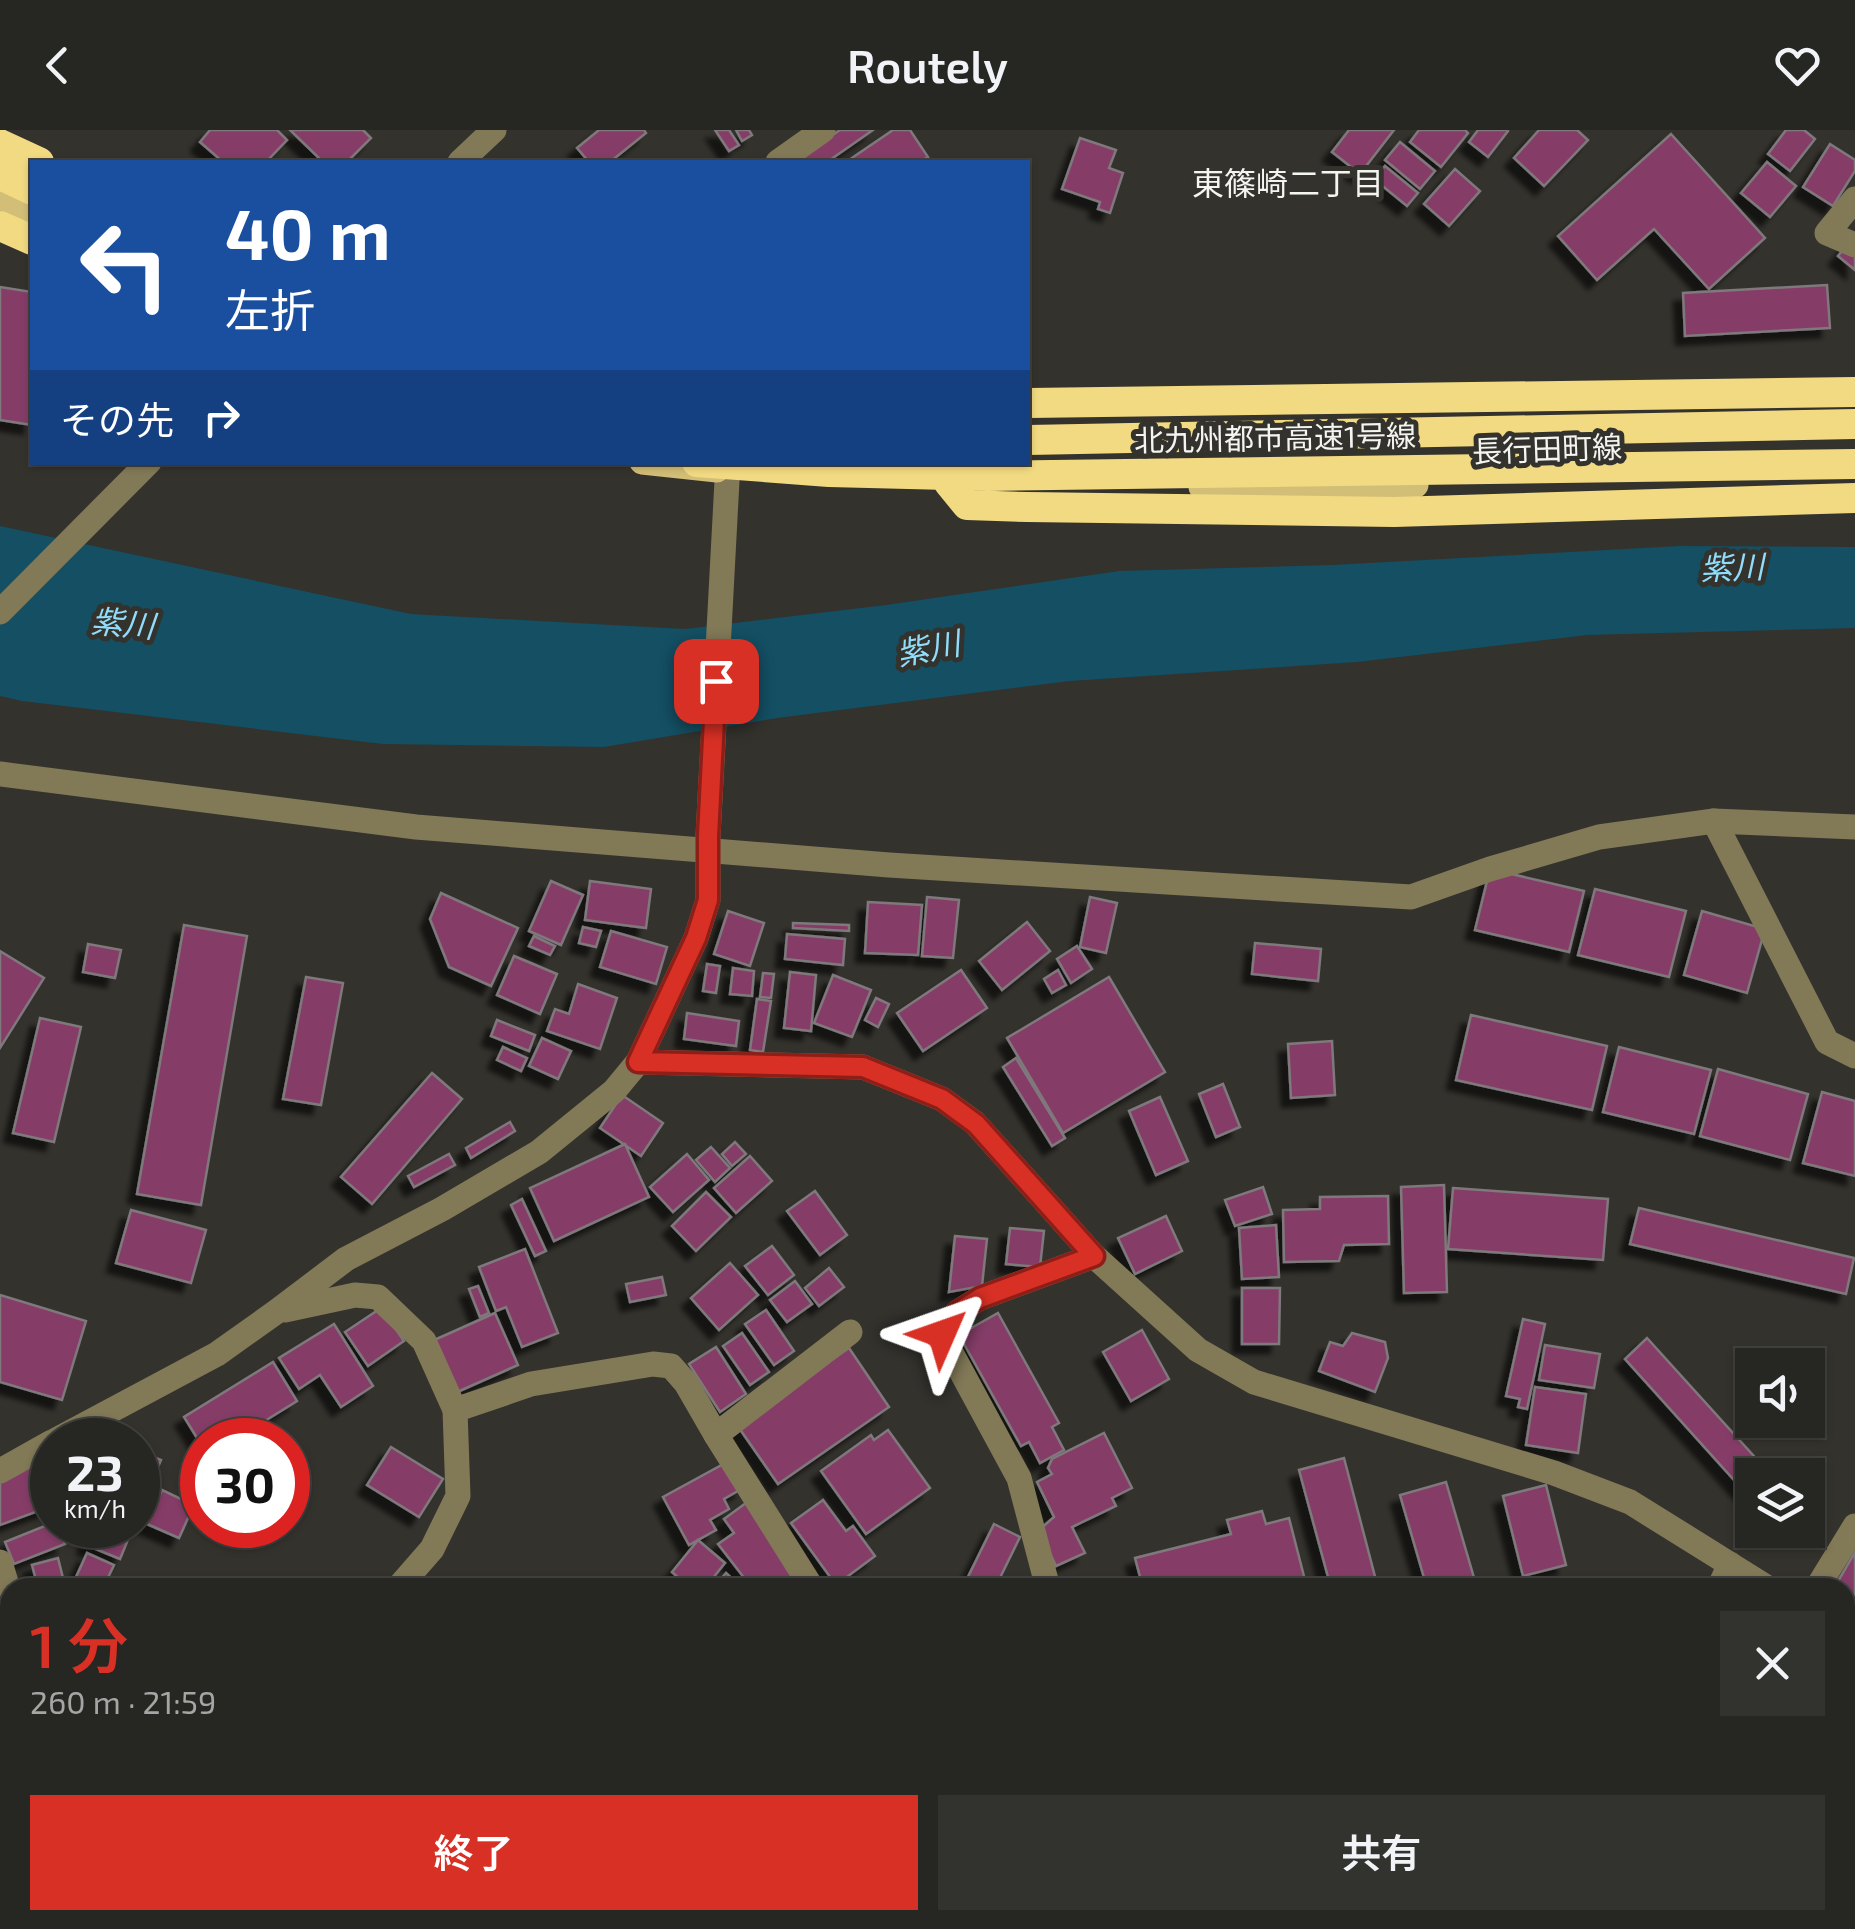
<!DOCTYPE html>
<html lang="ja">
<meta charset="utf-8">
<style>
:root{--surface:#262622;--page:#32322f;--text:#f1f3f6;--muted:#a4a5a5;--line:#424340;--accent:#d93025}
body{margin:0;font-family:"Exo 2","Noto Sans JP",sans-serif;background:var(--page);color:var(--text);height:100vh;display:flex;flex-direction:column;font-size:38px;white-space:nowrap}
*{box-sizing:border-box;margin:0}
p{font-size:32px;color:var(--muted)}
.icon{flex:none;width:55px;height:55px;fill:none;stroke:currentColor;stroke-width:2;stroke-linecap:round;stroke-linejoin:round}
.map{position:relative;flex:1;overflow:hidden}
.details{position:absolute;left:0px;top:1448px;width:1855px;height:352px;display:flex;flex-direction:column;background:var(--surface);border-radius:30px 30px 0 0;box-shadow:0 2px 8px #0004,0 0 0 2px var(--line)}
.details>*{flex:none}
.top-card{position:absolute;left:30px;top:30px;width:1000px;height:305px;border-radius:0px;box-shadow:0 2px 8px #0004,0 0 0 2px var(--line);background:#1a4fa0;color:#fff;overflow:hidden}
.buttons{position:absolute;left:1735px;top:1218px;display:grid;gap:20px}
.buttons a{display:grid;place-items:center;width:90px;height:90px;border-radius:0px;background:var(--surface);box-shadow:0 2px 8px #0004,0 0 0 2px var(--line);font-size:50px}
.speed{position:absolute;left:30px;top:1288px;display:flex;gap:20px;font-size:50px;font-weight:700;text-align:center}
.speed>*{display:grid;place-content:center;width:130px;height:130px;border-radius:50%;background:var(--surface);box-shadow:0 2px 8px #0004,0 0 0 2px var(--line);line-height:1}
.speed small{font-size:25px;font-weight:400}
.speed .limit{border:15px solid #d22;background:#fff;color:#111}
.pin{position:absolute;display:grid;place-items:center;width:85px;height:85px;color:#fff;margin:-42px;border-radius:20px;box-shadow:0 5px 15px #0006}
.me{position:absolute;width:110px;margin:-55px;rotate:47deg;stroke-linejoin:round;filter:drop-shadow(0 0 8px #0008)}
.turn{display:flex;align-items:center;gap:35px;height:210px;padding:0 30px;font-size:45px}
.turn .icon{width:130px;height:130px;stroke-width:2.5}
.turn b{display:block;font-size:70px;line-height:85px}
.then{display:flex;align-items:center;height:95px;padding:0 30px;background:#0003;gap:20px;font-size:38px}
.round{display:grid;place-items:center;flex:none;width:105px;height:105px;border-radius:0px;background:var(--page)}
.summary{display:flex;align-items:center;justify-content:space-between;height:170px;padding:0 30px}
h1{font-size:60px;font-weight:600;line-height:75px;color:var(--accent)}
.primary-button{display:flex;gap:20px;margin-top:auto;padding:20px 30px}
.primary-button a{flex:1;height:115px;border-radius:0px;background:var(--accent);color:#fff;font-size:40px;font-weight:600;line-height:115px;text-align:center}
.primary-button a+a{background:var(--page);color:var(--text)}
header{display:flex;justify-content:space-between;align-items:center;height:130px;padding:0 30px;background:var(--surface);font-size:45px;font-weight:600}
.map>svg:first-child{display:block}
.water{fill:#144f63}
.building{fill:#853d67;stroke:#7f787b;stroke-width:2.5;filter:url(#shadow)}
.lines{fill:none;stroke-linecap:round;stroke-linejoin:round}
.path{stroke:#7e7e79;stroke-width:5;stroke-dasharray:2.5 8;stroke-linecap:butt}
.minor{stroke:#827957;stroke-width:25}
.major{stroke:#d2be76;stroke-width:25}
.highway{stroke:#f2da82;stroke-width:30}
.highway-bridge{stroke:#f2da82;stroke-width:30}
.route-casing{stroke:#8d1f18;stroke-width:25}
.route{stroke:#d93025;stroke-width:18}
.labels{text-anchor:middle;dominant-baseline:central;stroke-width:10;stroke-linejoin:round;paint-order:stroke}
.street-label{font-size:30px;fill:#f4f4f0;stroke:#33322d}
.neighbourhood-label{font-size:32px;fill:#f4f4f0;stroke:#33322d}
.water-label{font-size:32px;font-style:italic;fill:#91dcfa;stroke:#33322d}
</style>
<header><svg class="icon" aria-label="back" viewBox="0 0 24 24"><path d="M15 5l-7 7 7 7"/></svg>Routely<svg class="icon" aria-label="heart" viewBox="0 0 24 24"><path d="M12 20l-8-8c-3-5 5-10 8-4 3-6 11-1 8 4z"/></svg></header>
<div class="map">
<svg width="1855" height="1799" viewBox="0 0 1855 1799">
<defs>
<filter id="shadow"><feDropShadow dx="-9" dy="9" stdDeviation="2.5" flood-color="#0009"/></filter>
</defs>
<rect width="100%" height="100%" fill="#33322d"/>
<polygon class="water" points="0,396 411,484 685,499 886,475 1119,441 1332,435 1679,416 1855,417 1855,498 1587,505 1357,532 1070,551 777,588 604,617 383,614 22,571 0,566"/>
<g class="building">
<polygon points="210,0 277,0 287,10 266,32 223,32 200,12"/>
<polygon points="290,0 363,0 371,8 347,32 323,32"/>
<polygon points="599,0 644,0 646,3 610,32 589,32 577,18"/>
<polygon points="715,0 729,0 739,15 729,21"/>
<polygon points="736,0 749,0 752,5 742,11"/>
<polygon points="840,0 873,0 827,32 793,32"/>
<polygon points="893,0 910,0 928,27 919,32 846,32"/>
<polygon points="1349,0 1394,0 1360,44 1332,22"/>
<polygon points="1419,0 1465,0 1468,3 1441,37 1410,12"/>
<polygon points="1478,0 1507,0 1508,1 1488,27 1469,12"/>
<polygon points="1539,0 1577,0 1588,10 1544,56 1514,28"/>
<polygon points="1786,0 1804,0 1815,9 1790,41 1768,24"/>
<polygon points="1671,4 1765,108 1709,159 1654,99 1597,150 1558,106"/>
<polygon points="1080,8 1116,20 1109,38 1123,43 1110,83 1098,79 1100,72 1062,59"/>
<polygon points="1400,12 1435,41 1420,59 1385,30"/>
<polygon points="1830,14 1855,30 1855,41 1833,76 1803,57"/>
<polygon points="1767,32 1796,56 1770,87 1741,63"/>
<polygon points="1385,36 1418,63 1407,76 1374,49"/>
<polygon points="1455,39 1480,61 1449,96 1424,74"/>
<polygon points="1855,105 1855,140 1838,126"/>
<polygon points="1827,155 1830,198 1685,206 1683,163"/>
<polygon points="0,157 32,162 32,295 0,290"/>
<polygon points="1490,739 1584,761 1569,822 1475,800"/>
<polygon points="551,751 583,765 561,815 529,801"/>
<polygon points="590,751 651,759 646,798 585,790"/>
<polygon points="1595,759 1686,781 1669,847 1578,825"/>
<polygon points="441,763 518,798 491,856 449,837 430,789"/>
<polygon points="927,767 959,770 953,828 922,826"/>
<polygon points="1090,767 1117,773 1106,823 1080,817"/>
<polygon points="868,772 922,775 918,825 865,823"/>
<polygon points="728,781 764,793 750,836 714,824"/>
<polygon points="1702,781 1765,799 1747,863 1684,845"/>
<polygon points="1027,792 1050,821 1002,860 979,831"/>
<polygon points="793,793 849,795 849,801 793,798"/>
<polygon points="184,795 247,806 201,1075 137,1064"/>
<polygon points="583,797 601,801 596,817 579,813"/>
<polygon points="611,801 667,817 656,854 600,837"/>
<polygon points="787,804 845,809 843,835 785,829"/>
<polygon points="534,806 555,816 550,825 529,816"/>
<polygon points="1255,813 1321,819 1318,851 1252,844"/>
<polygon points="88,814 121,820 115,848 83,842"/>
<polygon points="1077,816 1092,839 1071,853 1057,829"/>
<polygon points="0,821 44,848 0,918"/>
<polygon points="514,826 557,844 540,884 497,865"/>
<polygon points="707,834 720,836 716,863 703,861"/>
<polygon points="733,838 754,841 752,866 730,864"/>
<polygon points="961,840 987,878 923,921 897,883"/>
<polygon points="1058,840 1066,855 1052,863 1044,849"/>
<polygon points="790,842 816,845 811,901 784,898"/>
<polygon points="763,843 774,844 771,868 760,867"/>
<polygon points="833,845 871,860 852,907 814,893"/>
<polygon points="306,847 343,853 321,975 283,969"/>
<polygon points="1109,847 1165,942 1063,1003 1007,908"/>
<polygon points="578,854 617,868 600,919 547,901 555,879 569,884"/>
<polygon points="876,868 889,874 878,897 865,890"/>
<polygon points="757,869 771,871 763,922 750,920"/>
<polygon points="687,883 739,891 736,916 684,909"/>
<polygon points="1471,885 1607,916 1592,980 1456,950"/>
<polygon points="40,888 81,897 54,1012 13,1003"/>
<polygon points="497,890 535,905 529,921 491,906"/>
<polygon points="542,908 571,921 558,949 529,936"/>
<polygon points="1332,911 1335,965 1291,968 1288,914"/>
<polygon points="503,917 527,928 521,941 497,930"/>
<polygon points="1619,917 1711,940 1694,1004 1603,982"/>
<polygon points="1016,928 1065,1008 1052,1016 1003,937"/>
<polygon points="1718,939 1808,964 1790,1030 1700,1006"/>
<polygon points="432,943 462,969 372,1074 341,1047"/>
<polygon points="1223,954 1240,997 1216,1007 1199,964"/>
<polygon points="1822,962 1855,971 1855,1046 1803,1033"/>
<polygon points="622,965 663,993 641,1026 600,998"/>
<polygon points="1160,967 1188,1031 1156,1045 1129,981"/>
<polygon points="510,992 515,1001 471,1028 466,1018"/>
<polygon points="735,1012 746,1024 732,1036 722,1024"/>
<polygon points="625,1014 649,1067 554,1111 530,1058"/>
<polygon points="711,1017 730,1038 715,1052 696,1030"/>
<polygon points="449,1024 455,1035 414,1057 408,1046"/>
<polygon points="687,1024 709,1050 673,1082 650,1057"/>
<polygon points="750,1026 772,1051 736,1083 714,1058"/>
<polygon points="1444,1055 1447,1162 1404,1163 1401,1057"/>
<polygon points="1263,1057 1272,1084 1235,1096 1225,1070"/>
<polygon points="1453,1058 1608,1069 1603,1130 1448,1119"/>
<polygon points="815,1061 847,1105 820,1125 787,1081"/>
<polygon points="706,1062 731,1087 696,1121 672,1096"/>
<polygon points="1388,1066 1389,1114 1344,1115 1339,1131 1284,1132 1283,1080 1320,1079 1320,1067"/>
<polygon points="522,1069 546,1121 535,1126 511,1075"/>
<polygon points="1639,1078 1854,1128 1846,1164 1630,1114"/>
<polygon points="131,1080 206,1100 191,1153 116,1133"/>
<polygon points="1166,1086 1182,1121 1135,1144 1118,1108"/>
<polygon points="1276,1095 1279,1147 1242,1149 1239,1098"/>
<polygon points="1010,1098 1044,1101 1040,1137 1006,1134"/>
<polygon points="955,1106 987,1109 982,1156 949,1162"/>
<polygon points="772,1116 794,1145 768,1165 745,1136"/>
<polygon points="525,1119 558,1203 522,1217 506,1177 496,1181 479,1137"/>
<polygon points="730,1133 758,1165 719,1200 691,1168"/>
<polygon points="829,1138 844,1157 819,1176 805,1158"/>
<polygon points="662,1147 666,1165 630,1172 626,1154"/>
<polygon points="795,1151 812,1174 787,1192 770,1170"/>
<polygon points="478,1156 489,1183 480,1187 469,1159"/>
<polygon points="1242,1158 1280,1158 1279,1214 1242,1214"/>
<polygon points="0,1165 86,1191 62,1270 0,1252"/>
<polygon points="381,1178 404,1211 368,1236 345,1202"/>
<polygon points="766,1180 794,1221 774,1235 745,1194"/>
<polygon points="495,1183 518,1235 455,1263 432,1211"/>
<polygon points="998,1183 1059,1293 1052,1297 1064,1320 1040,1333 1029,1312 1021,1316 959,1205"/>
<polygon points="1523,1189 1545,1194 1527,1279 1518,1277 1520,1269 1506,1266"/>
<polygon points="334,1194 373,1256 341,1277 320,1245 299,1259 279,1228"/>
<polygon points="1142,1200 1169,1249 1131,1271 1103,1222"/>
<polygon points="742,1203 769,1242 750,1255 723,1216"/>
<polygon points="1352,1203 1385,1212 1388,1228 1375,1262 1319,1241 1330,1212 1343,1216"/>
<polygon points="1647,1208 1771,1345 1752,1345 1752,1370 1625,1229"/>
<polygon points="1545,1215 1600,1224 1594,1258 1539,1250"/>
<polygon points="716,1217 746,1264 720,1282 689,1234"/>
<polygon points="849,1218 889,1277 778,1354 737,1295"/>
<polygon points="273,1232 297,1271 234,1310 202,1310 202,1316 184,1287"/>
<polygon points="1535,1257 1586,1264 1578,1323 1526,1315"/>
<polygon points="888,1300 930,1358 866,1404 821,1341 871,1305 874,1310"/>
<polygon points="1104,1303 1132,1358 1112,1368 1116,1376 1072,1397 1085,1423 1056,1436 1039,1400 1054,1387 1037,1352 1052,1344 1048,1338 1052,1329"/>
<polygon points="391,1317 443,1349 419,1387 367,1355"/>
<polygon points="39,1319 52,1359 52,1376 0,1395 0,1341"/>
<polygon points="138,1321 161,1330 143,1374 138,1372"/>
<polygon points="1344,1328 1378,1458 1331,1458 1299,1340"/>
<polygon points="729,1331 743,1358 724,1369 729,1379 710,1390 716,1400 689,1415 663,1367"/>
<polygon points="292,1351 305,1373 288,1383 288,1354"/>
<polygon points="1446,1352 1477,1458 1427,1458 1400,1365"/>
<polygon points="1546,1355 1566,1435 1523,1446 1503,1366"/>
<polygon points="162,1360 194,1375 179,1408 147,1394"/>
<polygon points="750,1370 806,1458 752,1458 718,1414 734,1403 724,1389"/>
<polygon points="823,1370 846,1401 853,1396 875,1426 836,1455 791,1393"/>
<polygon points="1262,1381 1266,1394 1289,1388 1307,1458 1143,1458 1135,1428 1231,1404 1227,1390"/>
<polygon points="52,1393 57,1395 65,1414 14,1434 5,1412"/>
<polygon points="994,1394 1020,1407 995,1458 965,1458 963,1457"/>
<polygon points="94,1395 134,1395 120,1429 86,1415"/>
<polygon points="698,1410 725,1433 705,1458 690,1458 672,1442"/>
<polygon points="1855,1422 1855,1472 1845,1466 1845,1458 1834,1458"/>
<polygon points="87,1423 114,1435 103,1458 71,1458"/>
<polygon points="58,1428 64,1452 38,1458 32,1435"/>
<polygon points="726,1443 742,1458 713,1458"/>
<polygon points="0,1478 10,1507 0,1511"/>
<polygon points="0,1523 10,1562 10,1581 0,1583"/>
<polygon points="1845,1567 1855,1576 1855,1678 1845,1690"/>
<polygon points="0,1697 10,1717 0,1721"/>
<polygon points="10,1727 10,1782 5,1784 0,1772 0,1731"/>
<polygon points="1845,1781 1849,1781 1846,1799 1822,1799 1823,1790 1845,1790"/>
<polygon points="135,1790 148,1790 163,1799 129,1799"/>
<polygon points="346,1790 367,1790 379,1799 339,1799"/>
<polygon points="381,1790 431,1790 415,1799 395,1799"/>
<polygon points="593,1790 645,1790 645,1791 640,1799 606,1799"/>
<polygon points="650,1790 695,1790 691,1799 646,1799"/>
<polygon points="858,1790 912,1790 915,1796 908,1799 859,1799 855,1792"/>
<polygon points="943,1790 979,1790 982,1799 947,1799"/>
<polygon points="1082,1790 1115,1790 1109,1799 1076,1799"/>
<polygon points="1126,1790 1151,1790 1146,1799 1141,1799"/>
<polygon points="1159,1790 1187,1790 1183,1799 1154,1799"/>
<polygon points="1562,1790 1640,1790 1640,1791 1607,1799 1547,1799 1546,1794"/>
<polygon points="1738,1790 1739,1799 1687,1799 1687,1796"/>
<polygon points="1744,1790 1790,1790 1789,1795 1772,1792 1771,1799 1742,1799"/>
</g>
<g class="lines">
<polyline class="path" points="1662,1790 1664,1799"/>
<g class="minor">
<polyline points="460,32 494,0"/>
<polyline points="778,32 823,0"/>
<polyline points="1855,69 1827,103 1855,115"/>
<polyline points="0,482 149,332"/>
<polyline points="0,644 416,697 889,735 1411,767 1490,739 1599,707 1714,691 1855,697"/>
<polyline points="1714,691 1827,912 1855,926"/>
<polyline points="638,932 863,937 942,969 975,993 1094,1126 1198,1220 1254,1252 1554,1343 1630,1372 1768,1458"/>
<polyline points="285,1180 355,1165 378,1167 424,1211 455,1280 458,1366 432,1419 398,1458"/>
<polyline points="455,1280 531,1254 653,1234 671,1236 686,1253 716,1305 812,1458"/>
<polyline points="716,1305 850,1202"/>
<polyline points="56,1310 217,1224 276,1182 346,1129 442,1079 539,1022 614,961 638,932 696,808 708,770 708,706 728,332"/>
<polyline points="0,1341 52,1312"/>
<polyline points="0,1432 10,1466"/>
<polyline points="1048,1458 1019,1348 941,1204 958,1182 980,1168 1094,1126"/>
<polyline points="1719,1458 1730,1434"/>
<polyline points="1817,1458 1855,1396"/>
<polyline points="1845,1513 1855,1521"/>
<polyline points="0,1606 10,1612"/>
<polyline points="1845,1776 1855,1778"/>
<polyline points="15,1790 30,1799"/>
<polyline points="522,1790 536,1799"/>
<polyline points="928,1790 932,1799"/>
<polyline points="1272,1790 1341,1799"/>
<polyline points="56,1799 61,1790"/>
<polyline points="462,1799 466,1790"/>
<polyline points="1490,1799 1517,1790"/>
</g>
<g class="major">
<polyline points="0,67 32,82"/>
<polyline points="642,332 717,340"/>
<polyline points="1201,357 1282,358 1416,355"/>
</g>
<g class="highway">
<polyline points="0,14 39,32"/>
<polyline points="0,45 32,60"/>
<polyline points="0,96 32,110"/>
<polyline points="1028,273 1855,262"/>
<polyline points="1028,310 1855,294"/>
<polyline points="949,353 967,375 1027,377 1394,382 1855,368"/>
</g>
<polyline class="highway-bridge" points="697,332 829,342 988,346 1855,334"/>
</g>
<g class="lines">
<defs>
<polyline id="route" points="716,551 708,706 708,770 696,808 638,932 863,937 942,969 976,994 1094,1126 980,1168 958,1182 942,1204"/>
</defs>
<use href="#route" class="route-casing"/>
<use href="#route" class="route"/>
</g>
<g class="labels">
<g class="street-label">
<text transform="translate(1275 307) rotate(-1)">北九州都市高速1号線</text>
<text transform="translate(1547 318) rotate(-2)">長行田町線</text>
</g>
<g class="neighbourhood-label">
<text x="1288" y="52">東篠崎二丁目</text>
</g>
<g class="water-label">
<text transform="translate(1732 436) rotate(-2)">紫川</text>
<text transform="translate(123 492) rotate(5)">紫川</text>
<text transform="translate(928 517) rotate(-11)">紫川</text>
</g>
</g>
</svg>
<div class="buttons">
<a><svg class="icon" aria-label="sound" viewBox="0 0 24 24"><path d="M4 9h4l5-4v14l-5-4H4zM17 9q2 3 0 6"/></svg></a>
<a><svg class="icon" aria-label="layers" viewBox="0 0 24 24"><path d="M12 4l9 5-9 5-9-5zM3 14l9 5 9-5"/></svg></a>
</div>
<div class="speed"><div>23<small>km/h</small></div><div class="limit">30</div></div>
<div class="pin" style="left:716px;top:551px;background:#d93025"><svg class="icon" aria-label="arrive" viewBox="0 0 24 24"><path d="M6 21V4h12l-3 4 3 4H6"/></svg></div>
<svg class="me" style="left:942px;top:1204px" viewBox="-20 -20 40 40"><path d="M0-17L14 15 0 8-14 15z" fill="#d93025" stroke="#fff" stroke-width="4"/></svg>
<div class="top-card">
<div class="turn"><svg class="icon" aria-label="left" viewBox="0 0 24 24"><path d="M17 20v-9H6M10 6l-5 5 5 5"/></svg><div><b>40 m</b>左折</div></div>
<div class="then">その先<svg class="icon" aria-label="right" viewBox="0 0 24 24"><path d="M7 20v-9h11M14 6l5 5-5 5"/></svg></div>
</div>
<section class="details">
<div class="summary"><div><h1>1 分</h1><p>260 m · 21:59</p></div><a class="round"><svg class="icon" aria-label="close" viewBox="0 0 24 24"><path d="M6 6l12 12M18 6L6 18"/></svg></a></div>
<div class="primary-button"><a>終了</a><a>共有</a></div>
</section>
</div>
